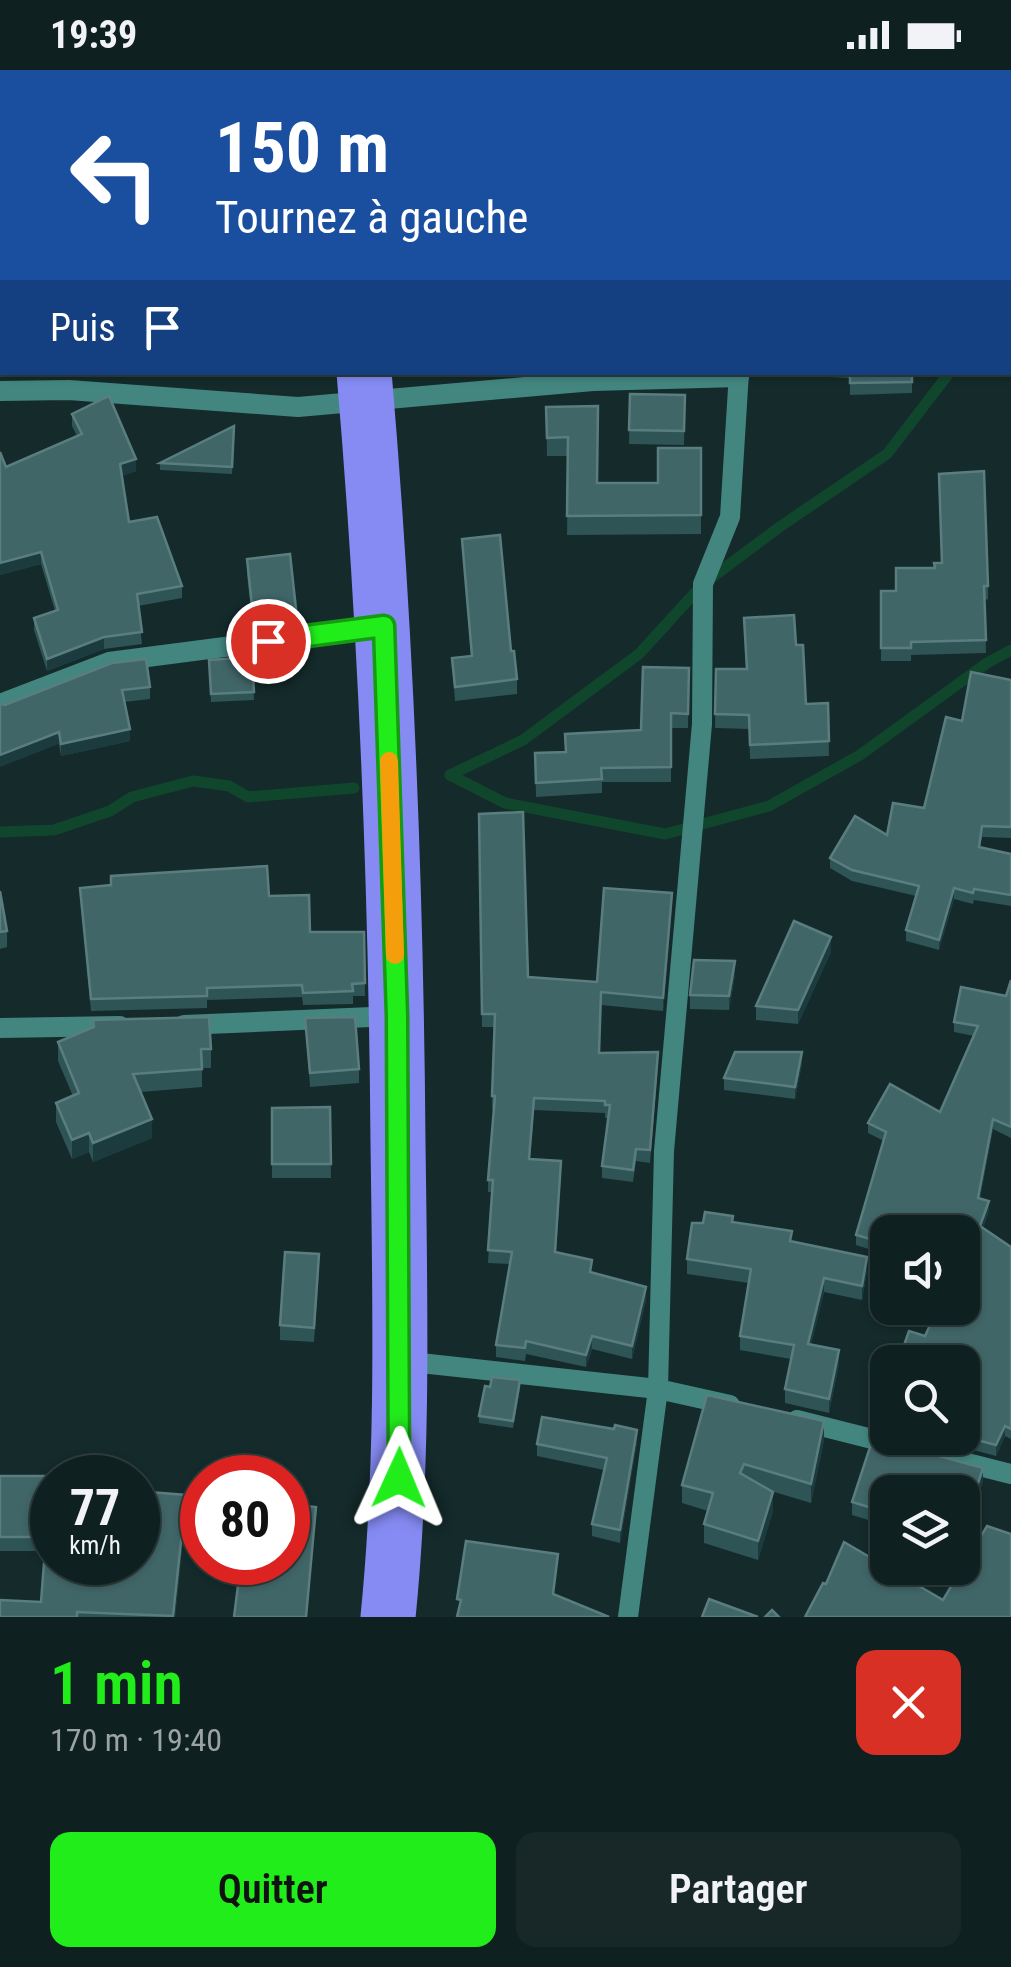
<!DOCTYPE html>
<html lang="fr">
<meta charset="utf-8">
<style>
:root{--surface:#0f2020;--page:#182829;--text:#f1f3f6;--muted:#9ba3a5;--line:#2f3e3e;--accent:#21ed1b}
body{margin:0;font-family:"Roboto Condensed",sans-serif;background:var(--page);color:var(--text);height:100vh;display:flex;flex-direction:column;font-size:38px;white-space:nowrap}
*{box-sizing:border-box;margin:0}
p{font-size:32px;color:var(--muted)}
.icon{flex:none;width:55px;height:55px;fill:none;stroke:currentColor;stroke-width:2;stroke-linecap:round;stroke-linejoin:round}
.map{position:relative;height:1547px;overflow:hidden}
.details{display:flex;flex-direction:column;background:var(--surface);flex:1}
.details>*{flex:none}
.top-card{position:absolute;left:0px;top:0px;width:1012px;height:305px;box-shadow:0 2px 8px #0004,0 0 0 2px var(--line);background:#1a4fa0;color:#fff;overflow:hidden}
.fabs{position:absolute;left:870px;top:1145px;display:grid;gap:20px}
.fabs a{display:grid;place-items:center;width:110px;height:110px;border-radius:20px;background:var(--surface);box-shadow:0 2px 8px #0004,0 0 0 2px var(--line);font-size:50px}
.speed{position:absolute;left:30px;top:1385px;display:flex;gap:20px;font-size:50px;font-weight:700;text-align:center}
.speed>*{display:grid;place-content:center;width:130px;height:130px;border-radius:50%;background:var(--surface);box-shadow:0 2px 8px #0004,0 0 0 2px var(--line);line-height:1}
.speed small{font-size:25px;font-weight:400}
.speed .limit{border:15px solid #d22;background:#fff;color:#111}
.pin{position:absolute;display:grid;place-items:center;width:85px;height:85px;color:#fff;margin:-42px;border:5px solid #fff;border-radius:50%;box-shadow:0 2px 10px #0007}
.me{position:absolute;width:110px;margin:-55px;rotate:1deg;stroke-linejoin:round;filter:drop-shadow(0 0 8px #0008)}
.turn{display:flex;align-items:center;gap:35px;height:210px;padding:0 50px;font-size:45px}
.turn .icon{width:130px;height:130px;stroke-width:2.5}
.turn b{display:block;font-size:70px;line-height:85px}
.then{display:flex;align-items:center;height:95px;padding:0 50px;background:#0003;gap:20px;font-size:38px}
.round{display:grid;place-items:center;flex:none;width:105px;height:105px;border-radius:20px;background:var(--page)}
.overview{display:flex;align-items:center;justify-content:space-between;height:170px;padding:0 50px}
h1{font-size:60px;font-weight:600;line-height:75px;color:var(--accent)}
.action{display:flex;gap:20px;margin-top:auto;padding:20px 50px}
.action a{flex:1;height:115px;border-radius:20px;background:var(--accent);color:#111;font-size:40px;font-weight:600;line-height:115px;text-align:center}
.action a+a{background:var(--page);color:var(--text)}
.status{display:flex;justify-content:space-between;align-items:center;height:70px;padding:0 50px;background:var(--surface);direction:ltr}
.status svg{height:28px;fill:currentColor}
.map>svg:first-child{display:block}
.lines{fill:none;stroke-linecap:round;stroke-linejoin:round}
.stream{stroke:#10472c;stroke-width:11}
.minor{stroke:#438680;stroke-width:20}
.trunk{stroke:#868bf4;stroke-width:55}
.wall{fill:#2e5456}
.shaded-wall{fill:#1c3b3e}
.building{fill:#416668;stroke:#5a7e7f;stroke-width:2.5}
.route-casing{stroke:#159a12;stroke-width:25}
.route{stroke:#21ed1b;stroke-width:18}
.slow{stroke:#f59e0b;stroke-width:18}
</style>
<div class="status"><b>19:39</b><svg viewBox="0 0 49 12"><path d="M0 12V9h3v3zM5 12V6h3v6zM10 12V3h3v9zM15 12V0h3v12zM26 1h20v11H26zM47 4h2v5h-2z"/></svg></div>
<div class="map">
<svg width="1011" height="1547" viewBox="0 0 1011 1547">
<rect width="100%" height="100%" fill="#142a2b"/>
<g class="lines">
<g class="stream">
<polyline points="1010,228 1011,227"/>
<polyline points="450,705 523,670 639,584 703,514 781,456 887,384 950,302"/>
<polyline points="450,705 505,733 665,764 769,736 860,685 987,593 1011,580"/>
<polyline points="0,762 54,760 110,741 132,727 193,711 229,716 248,727 354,718"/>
</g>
<g class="minor">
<polyline points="737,2 737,0"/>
<polyline points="0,43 2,42"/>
<polyline points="0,321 69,320 298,337 593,311 739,307"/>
<polyline points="0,634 109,592 378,557"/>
<polyline points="184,955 395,946"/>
<polyline points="0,958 120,956"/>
<polyline points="402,1291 658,1319 730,1335"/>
<polyline points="797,1350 1011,1404"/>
<polyline points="628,1547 658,1319 664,1081 702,654 703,514 730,447 739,302"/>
</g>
<g class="trunk">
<polyline points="338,0 339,2"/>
<path d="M364,302C386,558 396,815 398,1072C400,1230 404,1389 388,1547"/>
</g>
</g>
<g class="wall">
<polygon points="0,215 2,232 2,279 0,279"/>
<polygon points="766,302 912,302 912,323 850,325 850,308 766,304"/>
<polygon points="630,324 685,325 684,375 629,374"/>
<polygon points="546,337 598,413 658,413 701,378 701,464 567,465 568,386 547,386"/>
<polygon points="72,344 136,401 121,406 129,452 182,516 182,528 138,536 142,574 104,579 47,601 34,560 34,548 55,541 41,494 0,505 0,382 6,397 77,366 72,356"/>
<polygon points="234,356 232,404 160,400 160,393"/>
<polygon points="462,469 517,609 517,624 455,631 452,588 471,586"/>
<polygon points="247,489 296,539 296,554 253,559 247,504"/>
<polygon points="988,516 988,529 985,530 986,583 911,585 911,591 881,591 881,521"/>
<polygon points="744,548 796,575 806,634 828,633 829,686 750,689 749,659 715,658 716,599 746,599"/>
<polygon points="252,587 254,630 211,632 209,590"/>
<polygon points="689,598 688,658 671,658 671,712 602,712 602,723 536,727 535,683 565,682 641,660"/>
<polygon points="1011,610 1011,768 982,767 980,777 1011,784 1011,836 974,830 973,834 954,829 939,880 906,871 906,860 916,826 852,811 830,798 830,788 887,765 924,738 962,651"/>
<polygon points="150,617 150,629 124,632 130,671 61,686 59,674 5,635"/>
<polygon points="479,744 528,907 597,912 672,835 663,941 601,935 599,983 658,995 650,1093 636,1091 633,1112 602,1108 602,1096 609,1048 605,1048 605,1043 534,1040 530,1089 561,1104 556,1182 646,1230 632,1289 592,1279 586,1297 526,1284 525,1291 496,1287 496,1275 510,1194 488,1193 492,1122 488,1122 488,1110 494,1039 492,1039 492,1026 495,957 482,957"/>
<polygon points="111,806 269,826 310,862 364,862 365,926 353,926 353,934 303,935 302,927 207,930 207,938 91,941 80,818 111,815"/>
<polygon points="0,821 7,861 7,877 0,879"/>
<polygon points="831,882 798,954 756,950 756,936"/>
<polygon points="735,905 729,940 690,939 690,925"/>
<polygon points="1011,910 1011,1068 993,1059 980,1128 989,1141 983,1158 1011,1177 1011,1369 1005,1366 996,1386 929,1368 962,1368 962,1292 925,1266 962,1238 962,1162 888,1162 888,1185 856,1175 856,1165 884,1071 868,1063 868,1053 940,1042 974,966 954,962 954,952 1006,926"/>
<polygon points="305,948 359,999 359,1013 310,1017"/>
<polygon points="58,972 211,979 211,998 202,998 202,1017 141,1022 152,1068 93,1092 89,1082 72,1089 56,1052 56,1033 73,1026 58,991"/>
<polygon points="802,994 795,1029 724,1020 724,1008"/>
<polygon points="330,1037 331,1108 272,1108 272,1038"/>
<polygon points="733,1152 792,1171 867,1201 862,1230 824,1222 811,1274 839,1294 829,1343 785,1333 785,1319 791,1289 740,1280 740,1266 749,1213 687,1204 687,1189"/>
<polygon points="319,1199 314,1272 280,1270 280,1255"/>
<polygon points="490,1317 520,1318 513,1358 479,1353 479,1346"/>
<polygon points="707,1325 824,1370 811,1433 771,1421 773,1441 758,1490 704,1473 704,1454 708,1441 682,1433 682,1415"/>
<polygon points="888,1326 888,1356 882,1355 882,1345"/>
<polygon points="614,1359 637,1372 620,1473 592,1466 592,1454 604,1400 537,1386 537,1374"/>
<polygon points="873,1368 983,1398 983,1411 962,1476 962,1422 888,1422 888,1456 852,1445 852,1432"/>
<polygon points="0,1406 46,1410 186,1439 175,1547 0,1547 41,1532 45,1481 0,1481"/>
</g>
<g class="shaded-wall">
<rect x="0" y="138" width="2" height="17"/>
<polygon points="136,389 136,401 120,407 120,394"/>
<polygon points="41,482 41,494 0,505 0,493"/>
<polygon points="104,567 104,579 47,601 47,589"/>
<polygon points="130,659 130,671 61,686 61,674"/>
<polygon points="59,662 59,674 0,697 0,685"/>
<polygon points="954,818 954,829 939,880 939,870"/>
<polygon points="672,823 672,835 663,941 663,928"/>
<polygon points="831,867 831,882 798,954 798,940"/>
<polygon points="735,891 735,905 729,940 729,926"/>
<polygon points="802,982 802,994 795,1029 795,1017"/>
<polygon points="152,1049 152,1068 93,1092 93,1073"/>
<polygon points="993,1049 993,1059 978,1138 978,1128"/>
<polygon points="89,1063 89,1082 72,1089 72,1070"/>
<polygon points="989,1131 989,1141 980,1166 980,1156"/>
<polygon points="867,1187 867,1201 862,1230 862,1216"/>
<polygon points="824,1208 824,1222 808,1288 808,1274"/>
<polygon points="646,1217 646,1230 632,1289 632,1276"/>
<polygon points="592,1266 592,1279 586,1297 586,1285"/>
<polygon points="839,1280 839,1294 829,1343 829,1329"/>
<polygon points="824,1351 824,1370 811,1433 811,1414"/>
<polygon points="1005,1356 1005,1366 996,1386 996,1375"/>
<polygon points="637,1360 637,1372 620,1473 620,1460"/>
<polygon points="983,1398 983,1411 962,1476 962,1463"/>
<polygon points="773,1422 773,1441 758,1490 758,1471"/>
<polygon points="186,1425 186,1439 175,1547 173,1547"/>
</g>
<g class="building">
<polygon points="684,0 697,0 698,2 676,2"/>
<rect x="776" y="0" width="196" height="2"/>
<polygon points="1010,18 1011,18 1010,137"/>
<polygon points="2,57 2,138 0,138 0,58"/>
<polygon points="0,215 2,232 2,259 0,260"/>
<polygon points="850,302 912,302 912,312 850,313"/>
<polygon points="630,324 685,325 684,361 629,360"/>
<polygon points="109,326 136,389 120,394 129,452 157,447 182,516 137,524 142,562 104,567 47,589 34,548 58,540 41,482 0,493 0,382 6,397 82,364 72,344"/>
<polygon points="598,336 597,413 658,413 658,378 701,378 701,445 567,446 568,367 547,368 546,337"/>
<polygon points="234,356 232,397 160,393"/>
<polygon points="984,401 988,516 984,516 986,570 911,572 911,578 881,578 881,521 896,521 896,498 935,498 934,493 942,493 939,404"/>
<polygon points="500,465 511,581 514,581 517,609 455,617 452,588 472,586 462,469"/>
<polygon points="290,484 296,539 253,545 247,489"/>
<polygon points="794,545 796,575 803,575 806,634 828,633 829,671 750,675 749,645 715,644 716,599 747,599 744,548"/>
<polygon points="252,587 254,622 211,624 209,590"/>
<polygon points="146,589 150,617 122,620 130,659 61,674 59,662 0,685 0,634 5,635 112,593"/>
<polygon points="643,597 689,598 688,644 671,643 671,697 601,698 602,709 536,713 535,683 566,682 565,664 641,660"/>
<polygon points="971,602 1011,610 1011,757 982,756 979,777 1011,784 1011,825 974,819 973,823 954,818 939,870 906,860 919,816 852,800 830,788 855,746 887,765 893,733 924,738 946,647 962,651"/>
<polygon points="523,742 528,907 597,912 604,818 672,823 663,928 601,922 599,983 658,982 650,1080 636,1079 633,1100 602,1096 610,1035 605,1035 605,1031 534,1028 529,1089 561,1091 555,1182 592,1190 590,1202 646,1217 632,1276 592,1266 586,1285 526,1271 525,1278 496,1275 512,1182 488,1180 493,1110 488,1110 495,1026 492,1026 495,944 482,944 479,744"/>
<polygon points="267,796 269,826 309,825 310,862 364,862 365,913 352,914 353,921 303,923 302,915 207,918 207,926 91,929 80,818 111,815 111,806"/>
<polygon points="0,821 7,861 0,862"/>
<polygon points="794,851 831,867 798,940 756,936"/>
<polygon points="694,890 735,891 729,926 690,925"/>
<polygon points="1011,910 1011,1057 993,1049 978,1128 989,1131 980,1156 1011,1177 1011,1359 1005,1356 996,1375 962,1366 962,1292 898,1292 909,1261 925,1266 938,1238 962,1238 962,1162 888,1162 888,1174 856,1165 886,1062 868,1053 890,1014 940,1042 978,956 954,952 961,917 1006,926"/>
<polygon points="209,947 211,979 201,979 202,999 133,1004 152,1049 93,1073 89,1063 72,1070 56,1033 79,1023 58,972 94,957 93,950"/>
<polygon points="355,947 359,999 310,1003 305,948"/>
<polygon points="735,982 802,982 795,1017 724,1008"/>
<polygon points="330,1037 331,1094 272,1094 272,1038"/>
<polygon points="705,1142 733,1146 732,1152 792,1161 790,1171 867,1187 862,1216 824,1208 808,1274 839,1280 829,1329 785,1319 794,1275 740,1266 751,1199 687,1189 692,1153 703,1153"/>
<polygon points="285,1182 319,1184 314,1258 280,1255"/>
<polygon points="492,1307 520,1310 513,1351 479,1346 485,1316 490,1317"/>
<polygon points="707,1325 824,1351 811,1414 744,1394 740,1403 773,1422 758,1471 704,1454 713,1423 682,1415"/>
<polygon points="888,1326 888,1346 882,1345"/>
<polygon points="542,1347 614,1359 615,1355 637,1360 620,1460 592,1454 607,1388 537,1374"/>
<polygon points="873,1368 983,1398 962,1463 962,1422 888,1422 888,1443 852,1432"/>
<polygon points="0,1406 46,1406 46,1410 52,1410 52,1492 138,1492 138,1421 186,1425 173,1546 77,1542 77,1547 0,1547 0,1530 41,1532 46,1467 0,1467"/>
<polygon points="288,1434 316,1437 306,1547 234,1547 241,1492 288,1492"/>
<polygon points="987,1456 1011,1464 1011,1547 805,1547 823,1513 826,1514 844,1472 943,1530"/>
<polygon points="466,1471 558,1484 553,1524 609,1547 457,1547 461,1530 457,1529"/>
<polygon points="709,1529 758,1547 702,1547"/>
<polygon points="772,1540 779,1547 765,1547"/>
</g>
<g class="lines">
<defs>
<polyline id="route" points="268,571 384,556 397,946 399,1408"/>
</defs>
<use href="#route" class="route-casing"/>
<use href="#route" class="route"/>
<polyline class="slow" points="389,691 395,885"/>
</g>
</svg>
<div class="fabs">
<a><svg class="icon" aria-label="sound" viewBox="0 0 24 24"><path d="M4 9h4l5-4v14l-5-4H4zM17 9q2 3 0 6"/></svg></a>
<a><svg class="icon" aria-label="search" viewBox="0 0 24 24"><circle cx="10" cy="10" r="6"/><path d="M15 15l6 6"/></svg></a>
<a><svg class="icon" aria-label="layers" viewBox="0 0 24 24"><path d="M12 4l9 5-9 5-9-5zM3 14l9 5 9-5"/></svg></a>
</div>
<div class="speed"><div>77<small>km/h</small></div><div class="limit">80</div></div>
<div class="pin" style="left:268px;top:571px;background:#d93025"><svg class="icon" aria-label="arrive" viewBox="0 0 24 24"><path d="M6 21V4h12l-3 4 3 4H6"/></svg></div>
<svg class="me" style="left:399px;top:1408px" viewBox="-20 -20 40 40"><path d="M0-17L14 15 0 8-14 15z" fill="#21ed1b" stroke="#fff" stroke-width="4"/></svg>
<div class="top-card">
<div class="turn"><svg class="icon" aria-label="left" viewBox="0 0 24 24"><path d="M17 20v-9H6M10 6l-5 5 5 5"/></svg><div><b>150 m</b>Tournez à gauche</div></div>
<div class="then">Puis<svg class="icon" aria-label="arrive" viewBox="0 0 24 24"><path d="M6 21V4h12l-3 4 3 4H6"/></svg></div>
</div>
</div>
<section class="details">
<div class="overview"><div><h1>1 min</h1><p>170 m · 19:40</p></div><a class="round" style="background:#d93025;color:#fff"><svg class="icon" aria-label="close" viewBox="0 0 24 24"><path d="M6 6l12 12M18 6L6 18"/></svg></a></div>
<div class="action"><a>Quitter</a><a>Partager</a></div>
</section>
